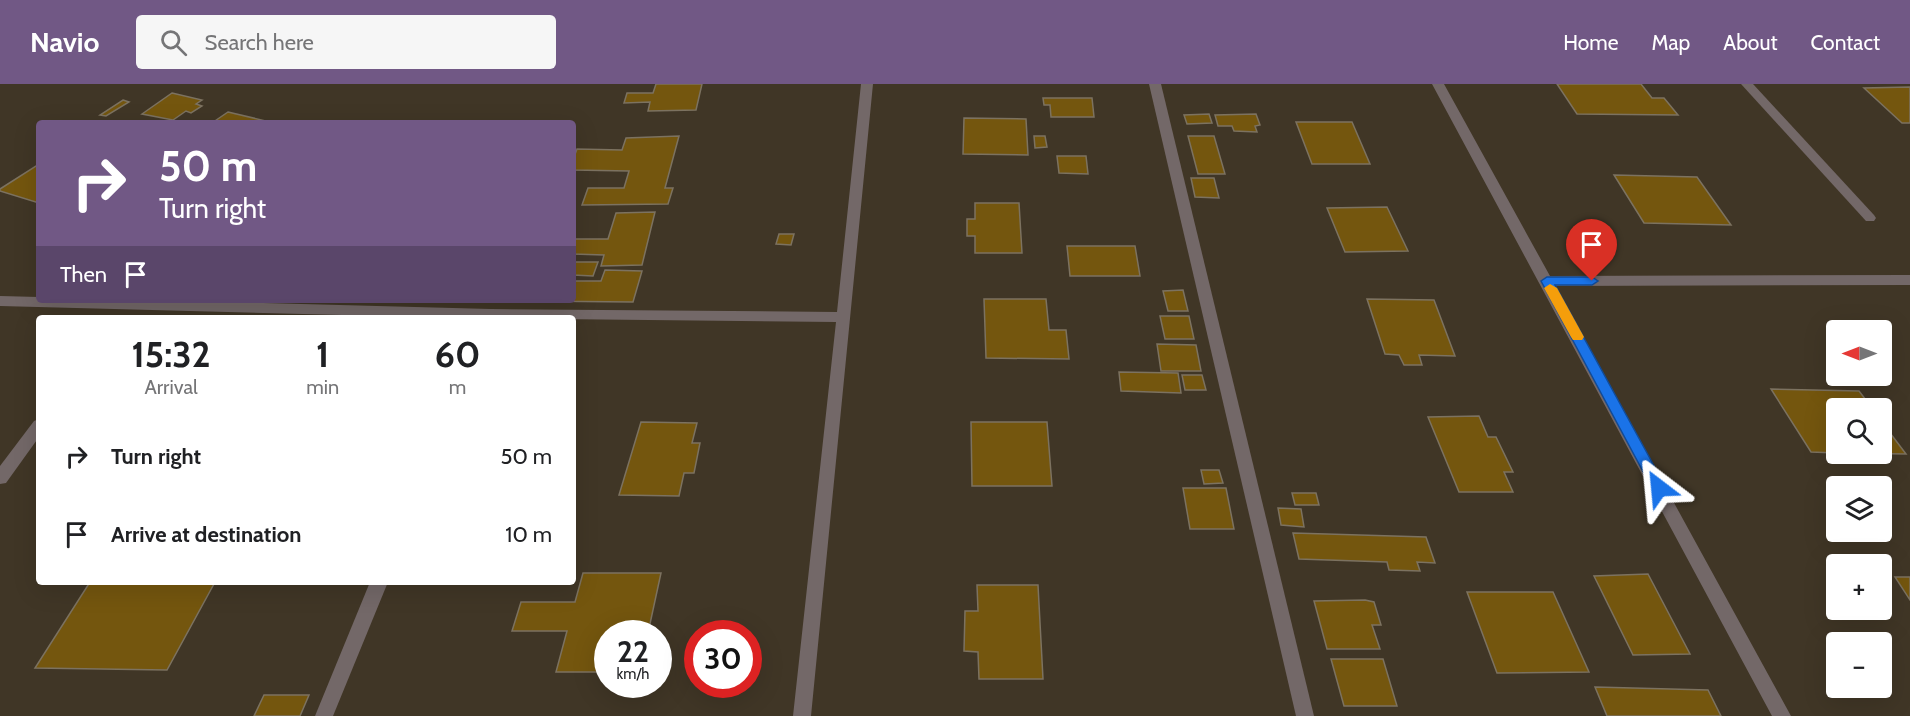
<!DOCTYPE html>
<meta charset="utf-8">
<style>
:root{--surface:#fff;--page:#f6f6f6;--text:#202124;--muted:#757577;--accent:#715885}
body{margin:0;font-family:Cabin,sans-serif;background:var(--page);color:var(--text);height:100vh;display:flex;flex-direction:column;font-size:22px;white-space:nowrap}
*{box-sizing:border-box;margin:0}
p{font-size:20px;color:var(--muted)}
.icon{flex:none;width:33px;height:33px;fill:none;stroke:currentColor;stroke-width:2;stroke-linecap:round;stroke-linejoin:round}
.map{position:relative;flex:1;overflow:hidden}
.side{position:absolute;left:36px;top:231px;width:540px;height:270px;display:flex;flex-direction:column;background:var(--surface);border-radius:6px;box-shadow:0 6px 24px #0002}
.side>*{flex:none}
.guide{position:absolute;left:36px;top:36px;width:540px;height:183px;border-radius:6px;box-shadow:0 6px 24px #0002;background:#715885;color:#fff;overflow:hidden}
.needle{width:39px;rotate:270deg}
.tools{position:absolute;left:1826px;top:236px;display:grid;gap:12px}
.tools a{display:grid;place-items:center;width:66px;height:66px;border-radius:6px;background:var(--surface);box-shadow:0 6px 24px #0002;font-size:30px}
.speed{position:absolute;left:594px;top:536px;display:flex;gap:12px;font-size:30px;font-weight:700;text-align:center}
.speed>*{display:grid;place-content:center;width:78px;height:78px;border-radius:50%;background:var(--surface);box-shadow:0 6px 24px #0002;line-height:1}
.speed small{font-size:15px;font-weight:400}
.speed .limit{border:9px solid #d22;background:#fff;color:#111}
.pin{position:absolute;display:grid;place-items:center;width:51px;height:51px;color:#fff;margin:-62px -26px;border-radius:50% 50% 50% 0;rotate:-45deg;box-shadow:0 0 6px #0007}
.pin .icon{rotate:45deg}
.me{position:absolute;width:66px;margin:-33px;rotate:331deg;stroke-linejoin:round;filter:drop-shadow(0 0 4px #0008)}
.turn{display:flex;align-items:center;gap:21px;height:126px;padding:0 24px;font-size:27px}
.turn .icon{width:78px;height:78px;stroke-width:2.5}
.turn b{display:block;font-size:42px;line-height:51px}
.then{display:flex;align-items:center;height:57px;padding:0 24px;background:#0003;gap:12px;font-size:22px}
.eta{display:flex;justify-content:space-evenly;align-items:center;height:102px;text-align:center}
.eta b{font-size:36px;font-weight:700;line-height:42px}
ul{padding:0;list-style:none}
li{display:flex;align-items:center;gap:18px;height:78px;padding:0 24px}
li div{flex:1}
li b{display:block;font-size:22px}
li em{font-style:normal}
header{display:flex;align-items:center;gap:36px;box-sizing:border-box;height:84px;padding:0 30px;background:var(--accent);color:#fff}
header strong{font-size:28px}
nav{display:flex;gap:33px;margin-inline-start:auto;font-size:21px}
.search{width:420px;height:54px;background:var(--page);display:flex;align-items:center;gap:15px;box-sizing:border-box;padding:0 21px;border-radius:6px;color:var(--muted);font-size:22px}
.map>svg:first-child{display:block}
.building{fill:#74560e;stroke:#7c7260;stroke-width:1.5}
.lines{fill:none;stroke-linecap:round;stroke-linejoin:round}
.minor{fill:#736868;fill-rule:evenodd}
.route{fill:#1a73e8;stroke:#114b97;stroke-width:1.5}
.slow{fill:#f59e0b}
</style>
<header>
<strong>Navio</strong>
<div class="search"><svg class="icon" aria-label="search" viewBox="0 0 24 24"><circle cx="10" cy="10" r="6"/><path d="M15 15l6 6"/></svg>Search here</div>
<nav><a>Home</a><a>Map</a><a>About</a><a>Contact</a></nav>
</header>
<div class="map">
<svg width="1910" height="632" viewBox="0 0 1910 632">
<rect width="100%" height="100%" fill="#403626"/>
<g class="building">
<polygon points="656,0 702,0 696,26 648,27 650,18 624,19 627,9 653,9"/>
<polygon points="1557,0 1641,0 1652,14 1664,14 1678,31 1577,30"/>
<polygon points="1910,3 1910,39 1902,39 1864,4"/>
<polygon points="172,9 202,16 196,20 202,22 191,29 186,27 173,36 142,30"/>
<polygon points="1043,14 1092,14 1094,33 1051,33 1050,21 1044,21"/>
<polygon points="123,16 129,18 106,32 100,31"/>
<polygon points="228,28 266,37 263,39 212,39"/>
<polygon points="1209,30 1212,39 1187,40 1184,31"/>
<polygon points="1256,30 1260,41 1255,42 1257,48 1234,47 1232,42 1218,42 1215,31"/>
<polygon points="964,34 1026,35 1028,71 963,70"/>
<polygon points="1296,38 1352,38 1370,80 1312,80"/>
<polygon points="679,52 665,104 673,104 668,120 582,121 588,104 624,104 629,87 573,86 573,76 577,65 622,66 626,54"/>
<polygon points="1034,52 1045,52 1047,63 1035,64"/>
<polygon points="1188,52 1214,52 1225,90 1198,90"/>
<polygon points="1057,72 1086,72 1088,90 1059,89"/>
<polygon points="39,80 39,119 0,107 0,105"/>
<polygon points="1614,91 1697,93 1731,141 1644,139"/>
<polygon points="1191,94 1214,94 1219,114 1195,113"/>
<polygon points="975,119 1019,119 1022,169 975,169 975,152 967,152 967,135 975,135"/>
<polygon points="1387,123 1408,167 1345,168 1327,124"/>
<polygon points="655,128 642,181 601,182 604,171 573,170 573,155 608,155 616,129"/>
<polygon points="779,150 794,150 791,161 776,160"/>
<polygon points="1067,162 1135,162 1140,192 1070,192"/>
<polygon points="573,178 598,178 593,192 573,191"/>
<polygon points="605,186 642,187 633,218 529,217 573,216 573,197 601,197"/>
<polygon points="1183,206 1188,227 1168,227 1163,207"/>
<polygon points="984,215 1046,215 1049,246 1066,246 1069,275 986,274"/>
<polygon points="1367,215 1434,216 1455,272 1419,271 1422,281 1404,281 1399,271 1385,270"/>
<polygon points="1160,232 1189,232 1194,255 1165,255"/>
<polygon points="1157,260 1196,261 1201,287 1161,287"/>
<polygon points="1119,288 1178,289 1181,309 1121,307"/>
<polygon points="1182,291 1202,291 1206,306 1185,306"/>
<polygon points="1771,305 1859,307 1872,324 1836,324 1836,369 1811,368"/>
<polygon points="1479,332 1488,353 1496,353 1513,388 1504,388 1513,408 1459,408 1428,333"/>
<polygon points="1881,337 1906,370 1838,369 1881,369"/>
<polygon points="641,338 697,339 692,359 700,359 694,389 684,389 679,412 619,411"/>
<polygon points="971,338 1047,338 1052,402 972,402"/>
<polygon points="1201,386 1219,386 1223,399 1204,400"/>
<polygon points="1183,404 1226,404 1234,445 1190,445"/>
<polygon points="1292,409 1316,409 1319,421 1295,421"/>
<polygon points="1278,424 1301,425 1304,443 1281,441"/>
<polygon points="1293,449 1426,453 1435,479 1417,478 1420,487 1389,486 1387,478 1299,475"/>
<polygon points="583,489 661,489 648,549 608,549 608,588 556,588 567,547 512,547 521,518 575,518"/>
<polygon points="1648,490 1690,570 1633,571 1594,492"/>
<polygon points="1895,493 1910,493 1910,516"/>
<polygon points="90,498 215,498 167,586 35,584"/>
<polygon points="977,501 1038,501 1043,595 979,595 978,568 964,567 965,527 978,527"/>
<polygon points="1467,508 1553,508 1589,588 1497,589"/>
<polygon points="1365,516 1374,518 1381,541 1372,541 1380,565 1327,565 1314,517"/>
<polygon points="1331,575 1383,575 1397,622 1344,622"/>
<polygon points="1595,603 1708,606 1721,632 1607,632"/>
<polygon points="264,611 309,611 300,632 254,632"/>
</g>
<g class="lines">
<g class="minor">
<polygon points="861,0 873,0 811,632 793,632 836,238 458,234 0,222 0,212 39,213 39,216 143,216 491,225 837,228"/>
<polygon points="1149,0 1161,0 1314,632 1296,632"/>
<polygon points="1432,0 1444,0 1550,192 1910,191 1910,201 1555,202 1791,632 1772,632"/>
<polygon points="1741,0 1753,0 1874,131 1876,134 1874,137 1866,137"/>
<polygon points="39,335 39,353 6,399 0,400 0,382 34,337"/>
<polygon points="370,498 388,498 333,632 315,632"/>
</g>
</g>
<polygon class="route" points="1547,193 1592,193 1598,197 1592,201 1555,201 1664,400 1666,404 1664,408 1654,408 1541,197"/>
<polygon class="slow" points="1550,200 1557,204 1584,253 1582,256 1573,256 1571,253 1544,204"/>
</svg>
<div class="tools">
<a><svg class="needle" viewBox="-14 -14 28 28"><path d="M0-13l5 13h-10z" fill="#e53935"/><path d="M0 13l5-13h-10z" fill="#757577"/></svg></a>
<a><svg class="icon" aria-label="search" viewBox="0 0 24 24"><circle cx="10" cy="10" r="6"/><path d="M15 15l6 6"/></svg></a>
<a><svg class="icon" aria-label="layers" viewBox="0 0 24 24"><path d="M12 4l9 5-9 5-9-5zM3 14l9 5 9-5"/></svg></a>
<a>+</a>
<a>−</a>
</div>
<div class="speed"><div>22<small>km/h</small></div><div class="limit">30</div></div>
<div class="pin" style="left:1592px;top:197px;background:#d93025"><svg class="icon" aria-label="arrive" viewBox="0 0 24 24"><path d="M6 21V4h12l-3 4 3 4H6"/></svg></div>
<svg class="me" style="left:1659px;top:404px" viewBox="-20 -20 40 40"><path d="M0-17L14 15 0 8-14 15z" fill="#1a73e8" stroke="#fff" stroke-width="4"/></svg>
<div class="guide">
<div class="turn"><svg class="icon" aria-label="right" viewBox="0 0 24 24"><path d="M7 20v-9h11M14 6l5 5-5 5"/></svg><div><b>50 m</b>Turn right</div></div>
<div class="then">Then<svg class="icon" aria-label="arrive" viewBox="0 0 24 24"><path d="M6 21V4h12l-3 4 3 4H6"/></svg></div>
</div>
<section class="side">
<div class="eta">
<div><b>15:32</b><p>Arrival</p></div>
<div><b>1</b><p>min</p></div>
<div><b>60</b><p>m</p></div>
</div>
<ul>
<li><svg class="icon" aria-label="right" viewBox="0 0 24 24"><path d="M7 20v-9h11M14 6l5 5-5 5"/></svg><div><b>Turn right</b></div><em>50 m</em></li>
<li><svg class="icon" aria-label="arrive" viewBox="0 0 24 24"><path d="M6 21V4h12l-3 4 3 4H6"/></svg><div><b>Arrive at destination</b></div><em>10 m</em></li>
</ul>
</section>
</div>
